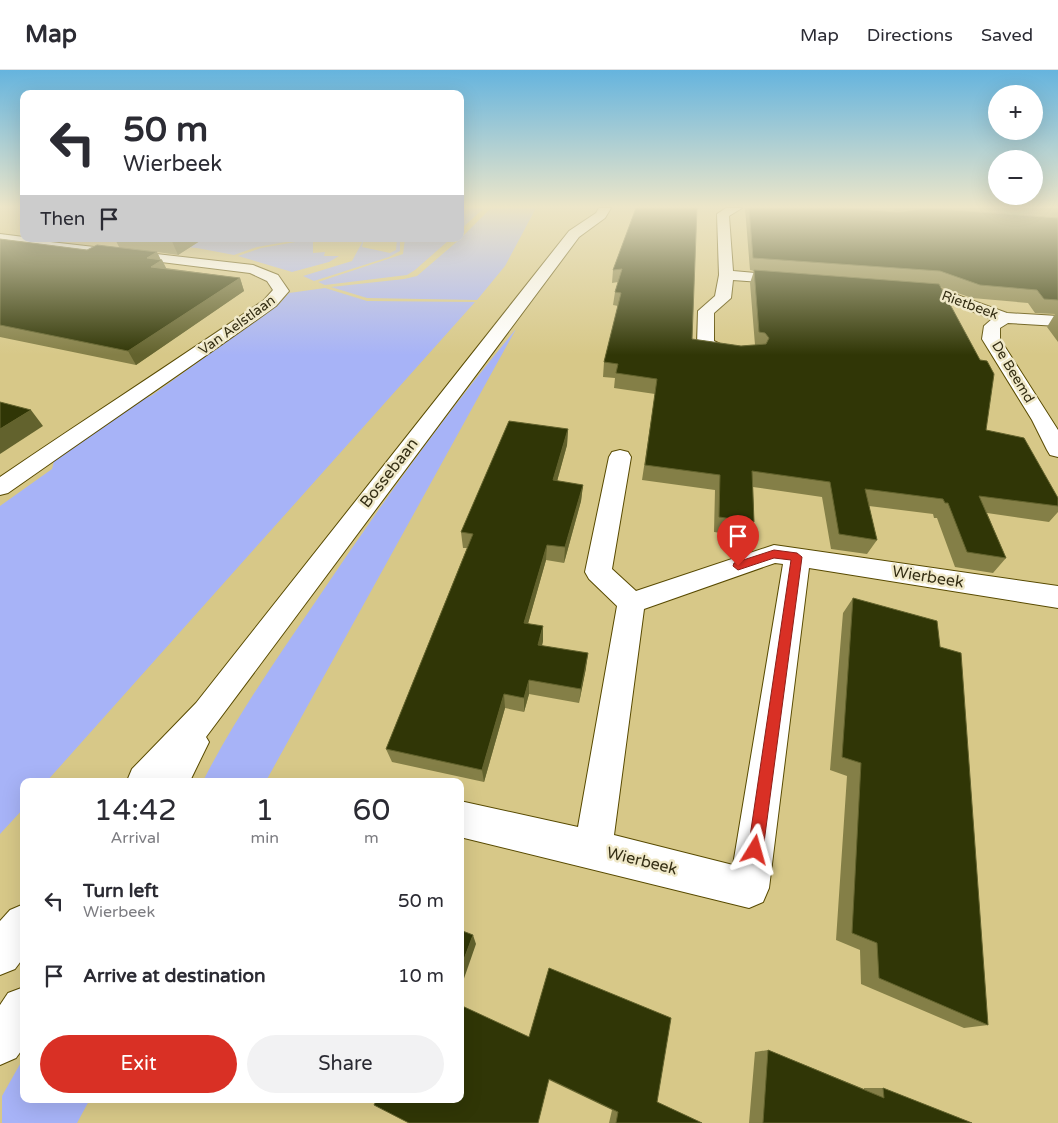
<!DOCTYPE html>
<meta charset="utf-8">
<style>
:root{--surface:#fff;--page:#f2f2f3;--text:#2b2b33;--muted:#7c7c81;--line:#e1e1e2;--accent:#d93025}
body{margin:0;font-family:"Varela Round",sans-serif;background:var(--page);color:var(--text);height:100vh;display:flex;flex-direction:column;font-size:19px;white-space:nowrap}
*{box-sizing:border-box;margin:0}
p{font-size:16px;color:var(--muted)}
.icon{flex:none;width:28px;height:28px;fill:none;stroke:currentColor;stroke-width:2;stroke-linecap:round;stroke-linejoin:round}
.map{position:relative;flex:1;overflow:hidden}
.details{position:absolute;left:20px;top:708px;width:444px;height:325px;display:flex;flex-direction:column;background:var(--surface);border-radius:10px;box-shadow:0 5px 20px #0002}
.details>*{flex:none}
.top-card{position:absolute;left:20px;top:20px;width:444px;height:152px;border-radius:10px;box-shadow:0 5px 20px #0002;background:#fff;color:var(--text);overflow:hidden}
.fabs{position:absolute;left:988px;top:15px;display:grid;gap:10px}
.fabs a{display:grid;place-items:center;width:55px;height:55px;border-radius:50%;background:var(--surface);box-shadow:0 5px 20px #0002;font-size:25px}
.pin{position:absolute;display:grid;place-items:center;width:42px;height:42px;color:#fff;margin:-51px -21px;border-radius:50% 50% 50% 0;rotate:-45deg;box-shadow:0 0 5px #0007}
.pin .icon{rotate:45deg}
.me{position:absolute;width:55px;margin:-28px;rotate:8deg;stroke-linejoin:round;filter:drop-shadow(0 0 4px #0008)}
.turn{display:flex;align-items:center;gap:18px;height:105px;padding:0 20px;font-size:22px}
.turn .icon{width:65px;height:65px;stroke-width:2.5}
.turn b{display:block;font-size:35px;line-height:42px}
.then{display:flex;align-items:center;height:48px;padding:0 20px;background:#0003;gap:10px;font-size:19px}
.eta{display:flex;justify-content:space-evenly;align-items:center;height:85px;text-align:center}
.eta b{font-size:30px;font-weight:600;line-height:35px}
.button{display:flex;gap:10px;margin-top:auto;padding:10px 20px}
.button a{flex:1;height:58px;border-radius:30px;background:var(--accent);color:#fff;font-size:20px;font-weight:600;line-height:58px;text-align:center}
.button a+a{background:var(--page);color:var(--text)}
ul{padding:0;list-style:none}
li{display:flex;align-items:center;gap:15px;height:75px;padding:0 20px}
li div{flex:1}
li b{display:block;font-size:19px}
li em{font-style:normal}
header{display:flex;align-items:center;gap:30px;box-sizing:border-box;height:70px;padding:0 25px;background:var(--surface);border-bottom:1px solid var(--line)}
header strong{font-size:24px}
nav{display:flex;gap:28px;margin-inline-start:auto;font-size:18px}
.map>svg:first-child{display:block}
.green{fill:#a7b3f7}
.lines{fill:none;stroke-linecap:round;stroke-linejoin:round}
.minor-casing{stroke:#584a01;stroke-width:2}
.tertiary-casing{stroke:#584a01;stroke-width:2}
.minor{fill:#fff;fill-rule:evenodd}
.tertiary{fill:#fff;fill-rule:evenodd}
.wall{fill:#847f47;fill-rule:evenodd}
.shaded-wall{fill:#62622d}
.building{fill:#303606;stroke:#62622d}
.route{fill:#d93025;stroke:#8d1f18}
.labels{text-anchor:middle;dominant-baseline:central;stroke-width:5;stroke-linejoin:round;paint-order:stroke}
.far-street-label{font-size:14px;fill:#342e14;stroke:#f0e9c9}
.street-label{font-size:16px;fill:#342e14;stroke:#f0e9c9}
</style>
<header>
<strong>Map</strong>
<nav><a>Map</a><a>Directions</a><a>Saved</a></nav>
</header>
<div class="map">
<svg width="1058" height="1053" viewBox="0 0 1058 1053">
<rect width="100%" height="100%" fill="#d7c888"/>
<g class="green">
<polygon points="460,138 484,138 460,160"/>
<polygon points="491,138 536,138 505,196 477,230 367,228 331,217 404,209 417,206 460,169"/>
<polygon points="95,169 303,169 257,177 234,185 197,178"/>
<polygon points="313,169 313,183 325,182 324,186 339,186 329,192 292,202 238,186 261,178"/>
<polygon points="364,169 362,177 390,183 396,180 397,169 400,169 400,181 389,187 314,211 303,206 352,191"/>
<polygon points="405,169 448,171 415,200 407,205 325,215 318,212 403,184"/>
<polygon points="325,218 367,231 475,232 47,711 24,711 24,738 0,764 0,436 52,399 54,391 137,331 151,326 280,233 289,223"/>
<path d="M516,259L266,711H203C235,648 276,590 316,531C379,437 444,346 516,259Z"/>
<polygon points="24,987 24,1029 90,1029 77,1053 2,1053 2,1026"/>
</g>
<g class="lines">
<defs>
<g id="minor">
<path d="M726,138H742L729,146L733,201L789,206L796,210L789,214L733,210L731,228L714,243V271L724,276L746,278L749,282L746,286C732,289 706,287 697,274L698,241L715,226L719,205L717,144Z"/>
<path d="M0,164L24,167V169L253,195L278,205L289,221L276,236C187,300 97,360 8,423L0,425V407C88,347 177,290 264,230L273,220L267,211L250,203L0,172Z"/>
<polygon points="907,214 938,218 1007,243 1058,246 1058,256 1008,253 1000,258 1000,269 1058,360 1058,387 1050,385 1047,380 1032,350 982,269 984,256 992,249 931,225 902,222 899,219"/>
<path d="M620,380L628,382L631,387L612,499L636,521L774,475L1058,516V538L809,498L769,818L763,832L749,838L460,767V731L578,757L617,536L589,509L585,502L609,387L612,382ZM775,493L783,494L733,795L614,765L644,539Z"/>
</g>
<g id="tertiary">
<polygon points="599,138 611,138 605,148 579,167 206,667 209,672 190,711 127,711 132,699 196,633 569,161 596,143"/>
<polygon points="24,834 24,887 15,899 0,905 0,851 10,840"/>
<polygon points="24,917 24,977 16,988 0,995 0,935 8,923"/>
</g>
</defs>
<use href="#minor" class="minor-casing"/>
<use href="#tertiary" class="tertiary-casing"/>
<use href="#minor" class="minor"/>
<use href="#tertiary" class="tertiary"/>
</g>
<g class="wall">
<path d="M636,138L692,269L741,276L755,275L750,213L754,201L750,200L745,138H1058V272L1047,257L1055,244L1035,243L1028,233L972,228L940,217L986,360L1058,428V442L1049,452L987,443L1006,488L993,503L955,497L937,448H934L933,444L869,436L877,470L867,484L831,479L822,427L753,417L754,452L748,467L714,462L715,420L642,410L655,324L614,318L615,308L603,307L604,292L618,236L613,235L615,222L618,212L612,213L613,200ZM923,138H927L898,142H895Z"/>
<polygon points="0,169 87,180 119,177 115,169 203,169 178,185 157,182 161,190 162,190 166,198 240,208 244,221 136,295 0,267"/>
<polygon points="568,359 567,375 557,411 583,415 581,431 564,493 546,490 528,553 543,571 542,576 586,598 579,633 529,624 524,642 505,638 484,712 392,692 386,679 467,478 463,478 461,462"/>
<polygon points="853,528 988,955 964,958 861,914 860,880 836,870 847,706 830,700 843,543"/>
<polygon points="460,935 657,1032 702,1053 609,1053 612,1040 549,1010"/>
<polygon points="768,980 864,1019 864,1018 883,1018 972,1053 749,1053 755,982"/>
</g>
<g class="shaded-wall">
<polygon points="895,138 923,138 893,142"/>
<polygon points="171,169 203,169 178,185"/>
<polygon points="157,182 161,191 162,190 168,202 157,209 147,188"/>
<polygon points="240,208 244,221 136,295 128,281"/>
<polygon points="31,340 43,356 0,384 0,359"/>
<polygon points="568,359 567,375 553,426 553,410"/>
<polygon points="583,415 581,431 564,493 565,477"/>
<polygon points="547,475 546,490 524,568 524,553"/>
<polygon points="543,556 543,571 538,590 538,575"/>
<polygon points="588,583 586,598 579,633 581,619"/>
<polygon points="529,610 529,624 524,642 524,628"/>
<polygon points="504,624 505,638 484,712 482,700"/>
<polygon points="473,865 476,874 460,920 460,900"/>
</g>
<g class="building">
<polygon points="636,138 697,138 692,269 741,276 766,274 769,268 765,263 759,262 754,200 939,214 980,290 987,291 994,304 986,360 1024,368 1058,428 1058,436 979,426 1006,488 967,482 948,433 945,433 943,429 865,419 877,470 839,464 830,412 752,401 754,452 719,447 720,405 645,395 657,309 616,303 618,294 604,292 621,223 615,222 622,199 613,200"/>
<polygon points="749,138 845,138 898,142 928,138 1058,148 1058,230 1044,229 1037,220 980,215 940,201 753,188"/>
<polygon points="0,169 87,180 97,175 157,182 147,188 162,190 151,197 240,208 128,281 0,255"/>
<polygon points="0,332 31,340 0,359"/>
<polygon points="509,351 568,359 553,410 583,415 565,477 547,475 524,553 543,556 538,575 588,583 581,619 529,610 524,628 504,624 482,700 386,679 473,464 461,462"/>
<polygon points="853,528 937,551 940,577 961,583 988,955 879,908 877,873 852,863 861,693 842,687"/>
<polygon points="460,860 473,865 460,900"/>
<polygon points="549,898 671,948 657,1032 702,1053 616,1053 618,1042 549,1009 538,1053 409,1053 374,1035 377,1029 460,1029 460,935 529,967"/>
<polygon points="768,980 884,1028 883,1018 972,1053 763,1053"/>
</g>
<linearGradient id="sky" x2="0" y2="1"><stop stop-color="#65b4de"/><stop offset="0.48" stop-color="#ede6c9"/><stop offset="1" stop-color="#ede6c9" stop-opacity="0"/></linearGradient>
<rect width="1058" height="285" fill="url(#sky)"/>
<polygon class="route" points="774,480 797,483 802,487 763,780 761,786 755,788 750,786 748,780 791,490 774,488 738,500 733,496 734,493"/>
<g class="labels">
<g class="far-street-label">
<text transform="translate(970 235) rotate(20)">Rietbeek</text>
<text transform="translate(237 255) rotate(-36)">Van Aelstlaan</text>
<text transform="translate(1013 302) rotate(59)">De Beemd</text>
</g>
<g class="street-label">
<text transform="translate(389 403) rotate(-52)">Bossebaan</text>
<text transform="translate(928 507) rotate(9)">Wierbeek</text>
<text transform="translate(642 791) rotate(14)">Wierbeek</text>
</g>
</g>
</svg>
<div class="fabs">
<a>+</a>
<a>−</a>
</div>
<div class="pin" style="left:738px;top:496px;background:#d93025"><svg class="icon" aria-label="arrive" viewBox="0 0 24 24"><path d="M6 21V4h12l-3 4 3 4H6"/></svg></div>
<svg class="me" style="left:755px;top:780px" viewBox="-20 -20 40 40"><path d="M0-17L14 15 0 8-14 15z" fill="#d93025" stroke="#fff" stroke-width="4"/></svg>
<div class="top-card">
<div class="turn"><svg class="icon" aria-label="left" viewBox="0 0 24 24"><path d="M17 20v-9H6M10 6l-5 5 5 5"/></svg><div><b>50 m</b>Wierbeek</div></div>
<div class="then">Then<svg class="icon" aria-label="arrive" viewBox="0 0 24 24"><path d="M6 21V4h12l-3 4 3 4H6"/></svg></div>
</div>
<section class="details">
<div class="eta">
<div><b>14:42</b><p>Arrival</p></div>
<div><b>1</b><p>min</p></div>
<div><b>60</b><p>m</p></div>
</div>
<ul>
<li><svg class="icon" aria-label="left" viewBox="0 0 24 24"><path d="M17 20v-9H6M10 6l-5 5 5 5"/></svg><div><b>Turn left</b><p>Wierbeek</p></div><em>50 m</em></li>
<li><svg class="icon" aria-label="arrive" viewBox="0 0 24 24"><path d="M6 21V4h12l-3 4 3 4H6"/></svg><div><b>Arrive at destination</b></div><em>10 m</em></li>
</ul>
<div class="button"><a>Exit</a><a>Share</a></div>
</section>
</div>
